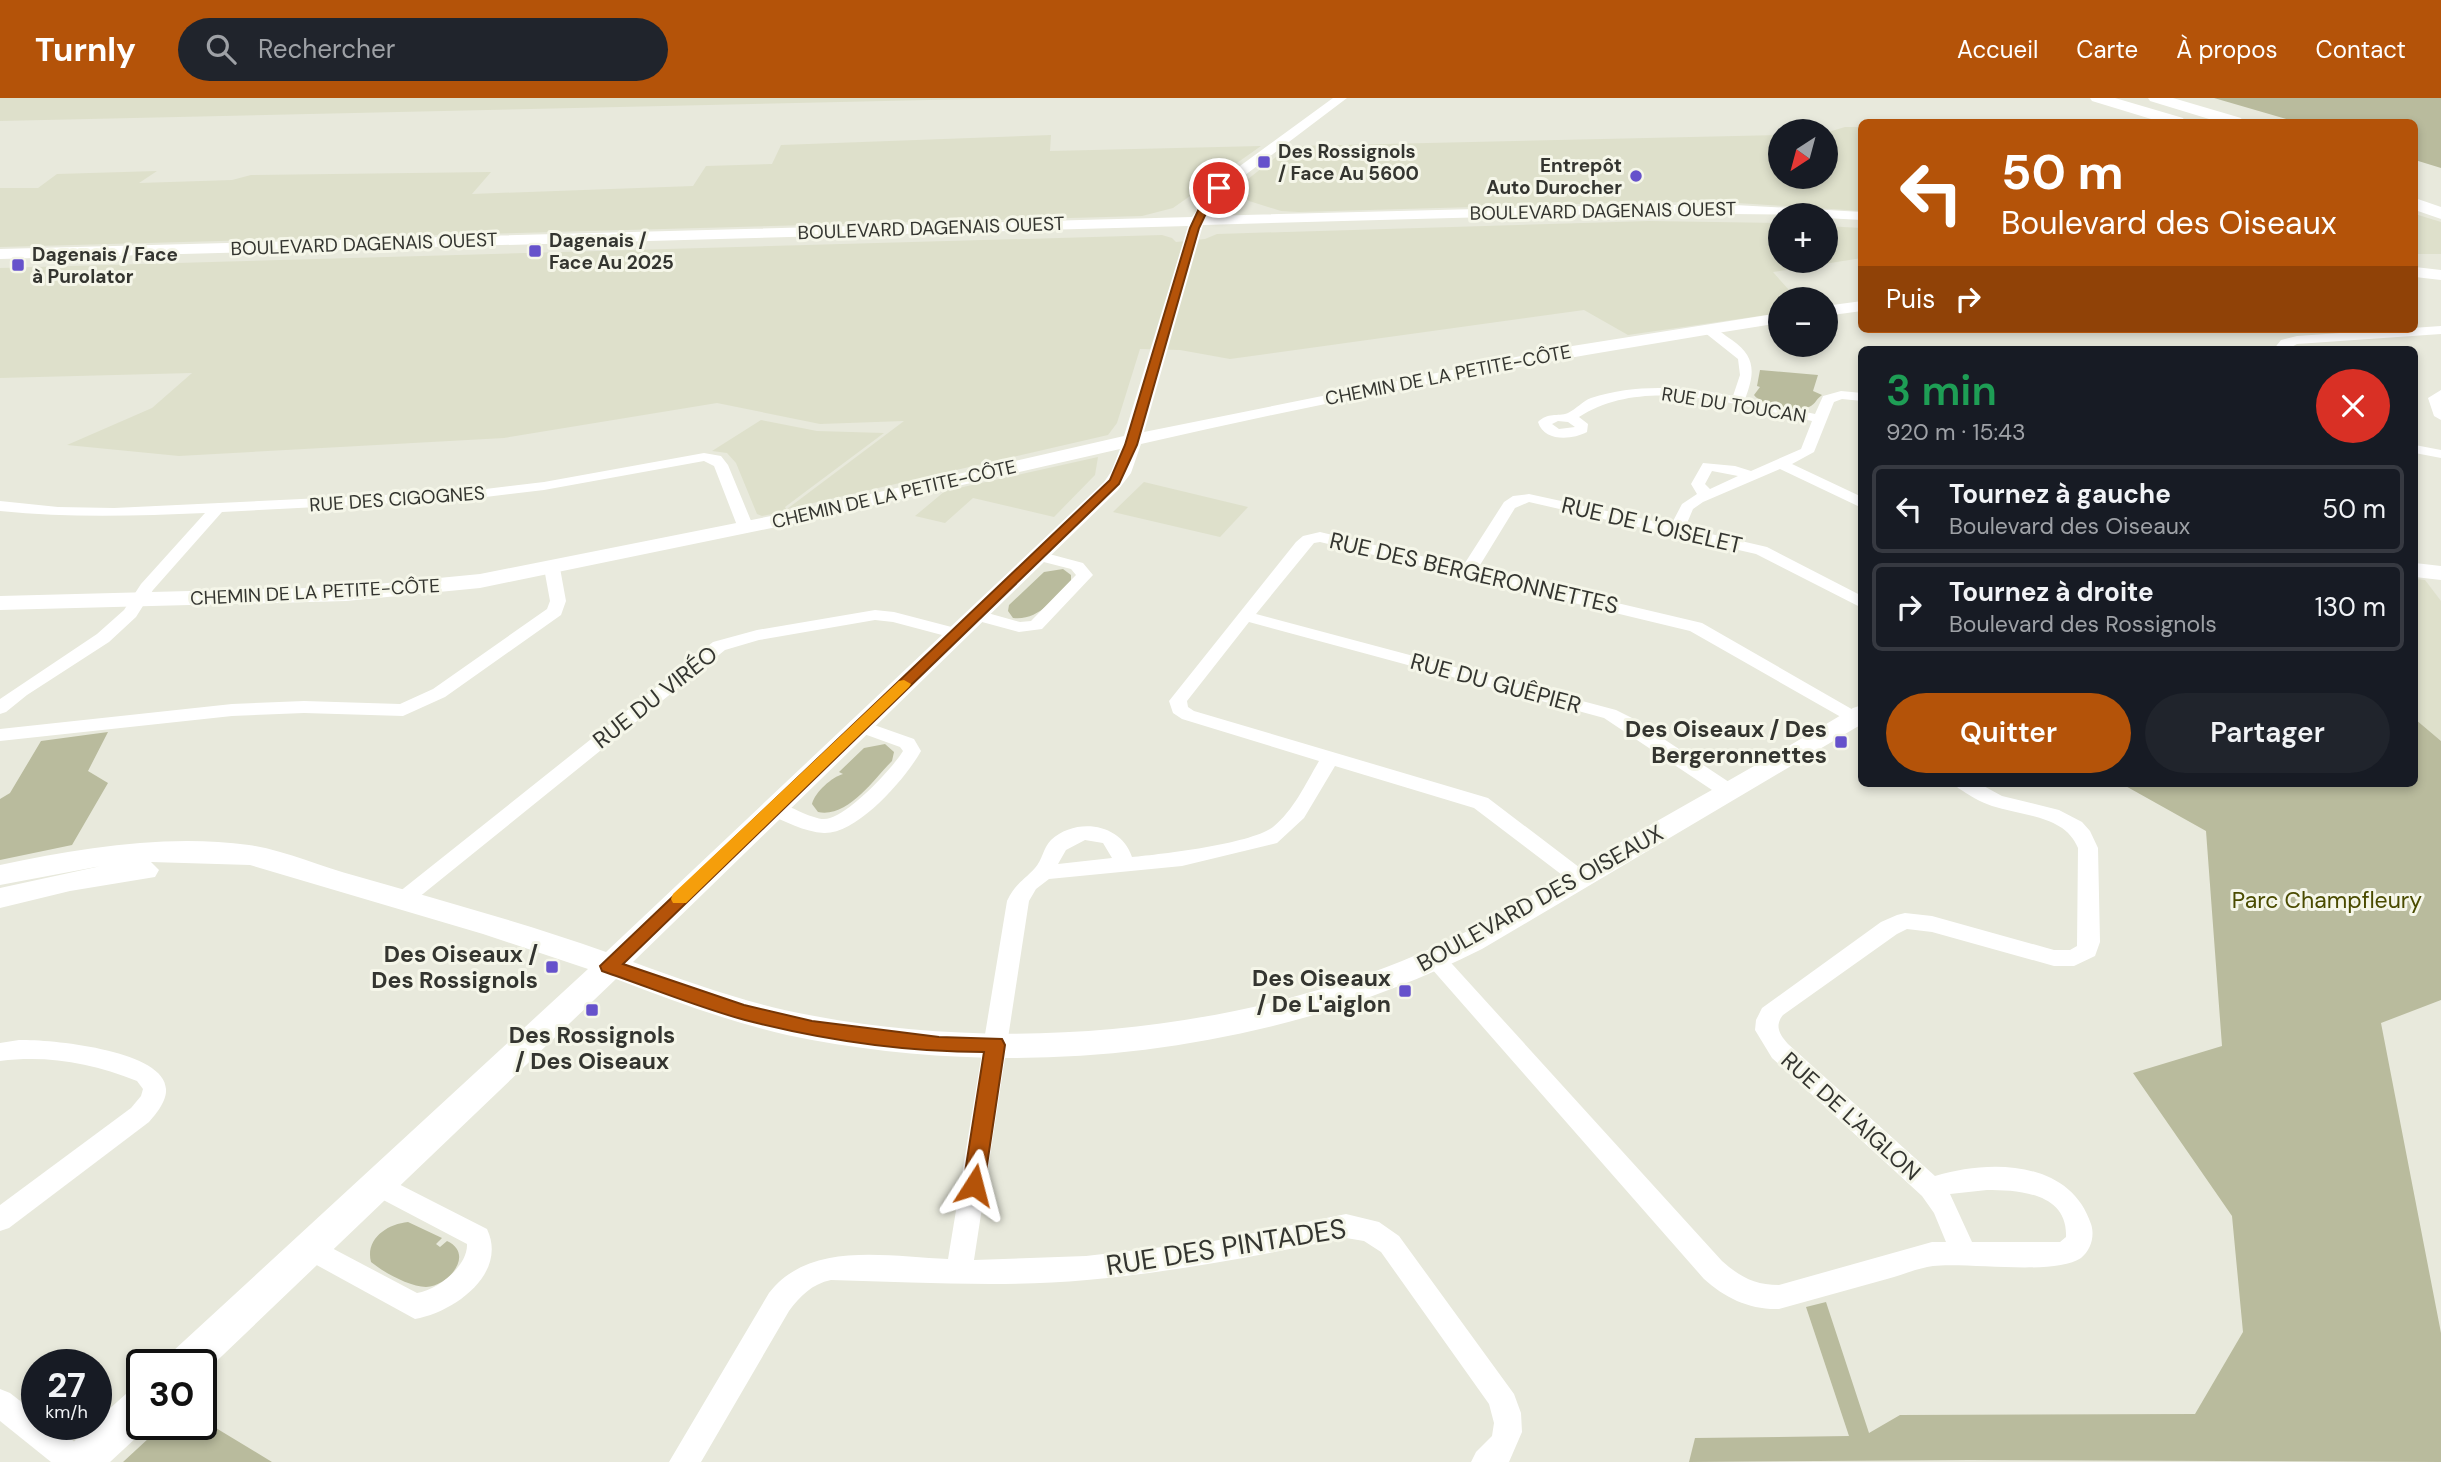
<!DOCTYPE html>
<html lang="fr">
<meta charset="utf-8">
<style>
:root{--surface:#171b24;--page:#20242c;--text:#f1f3f6;--muted:#9ea1a6;--line:#363941;--accent:#b45309}
body{margin:0;font-family:"DM Sans",sans-serif;background:var(--page);color:var(--text);height:100vh;display:flex;flex-direction:column;font-size:26px;white-space:nowrap}
*{box-sizing:border-box;margin:0}
p{font-size:23px;color:var(--muted)}
.icon{flex:none;width:38px;height:38px;fill:none;stroke:currentColor;stroke-width:2;stroke-linecap:round;stroke-linejoin:round}
.map{position:relative;flex:1;overflow:hidden}
.details{position:absolute;left:1858px;top:248px;width:560px;height:441px;display:flex;flex-direction:column;background:var(--surface);border-radius:10px;box-shadow:0 4px 10px #0003}
.details>*{flex:none}
.hud{position:absolute;left:1858px;top:21px;width:560px;height:214px;border-radius:10px;box-shadow:0 4px 10px #0003;background:#b45309;color:#fff;overflow:hidden}
.needle{width:46px;rotate:216deg}
.buttons{position:absolute;left:1768px;top:21px;display:grid;gap:14px}
.buttons a{display:grid;place-items:center;width:70px;height:70px;border-radius:50%;background:var(--surface);box-shadow:0 4px 10px #0003;font-size:35px}
.speed{position:absolute;left:21px;top:1251px;display:flex;gap:14px;font-size:35px;font-weight:700;text-align:center}
.speed>*{display:grid;place-content:center;width:91px;height:91px;border-radius:50%;background:var(--surface);box-shadow:0 4px 10px #0003;line-height:1}
.speed small{font-size:18px;font-weight:400}
.speed .limit{border:4px solid #111;border-radius:10px;background:#fff;color:#111}
.pin{position:absolute;display:grid;place-items:center;width:60px;height:60px;color:#fff;margin:-30px;border:4px solid #fff;border-radius:50%;box-shadow:0 2px 7px #0007}
.me{position:absolute;width:77px;margin:-38px;rotate:9deg;stroke-linejoin:round;filter:drop-shadow(0 0 5px #0008)}
.turn{display:flex;align-items:center;gap:24px;height:147px;padding:0 28px;font-size:32px}
.turn .icon{width:91px;height:91px;stroke-width:2.5}
.turn b{display:block;font-size:49px;line-height:60px}
.then{display:flex;align-items:center;height:66px;padding:0 28px;background:#0003;gap:14px;font-size:26px}
.round{display:grid;place-items:center;flex:none;width:74px;height:74px;border-radius:37px;background:var(--page)}
.summary{display:flex;align-items:center;justify-content:space-between;height:119px;padding:0 28px}
h1{font-size:42px;font-weight:600;line-height:52px;color:#1e9e55}
.action{display:flex;gap:14px;margin-top:auto;padding:14px 28px}
.action a{flex:1;height:80px;border-radius:42px;background:var(--accent);color:#fff;font-size:28px;font-weight:600;line-height:80px;text-align:center}
.action a+a{background:var(--page);color:var(--text)}
ul{padding:0;list-style:none}
li{display:flex;align-items:center;gap:21px;height:88px;margin:0 14px 10px;padding:0 14px;border:4px solid var(--line);border-radius:10px}
li div{flex:1}
li b{display:block;font-size:26px}
li em{font-style:normal}
header{display:flex;align-items:center;gap:42px;box-sizing:border-box;height:98px;padding:0 35px;background:var(--accent);color:#fff}
header strong{font-size:33px}
nav{display:flex;gap:38px;margin-inline-start:auto;font-size:24px}
.search{width:490px;height:63px;background:var(--page);display:flex;align-items:center;gap:18px;box-sizing:border-box;padding:0 24px;border-radius:38px;color:var(--muted);font-size:26px}
.map>svg:first-child{display:block}
.built{fill:#dee0cb}
.green{fill:#b9bb9d}
.lines{fill:none;stroke-linecap:round;stroke-linejoin:round}
.street{fill:#fff;fill-rule:evenodd}
.secondary{fill:#fff;fill-rule:evenodd}
.highway{fill:#fff;fill-rule:evenodd}
.route{fill:#b45309;stroke:#753606;stroke-width:2}
.slow{fill:#f59e0b}
.poi-dot{fill:#6652cb;stroke:#f5f6e9;stroke-width:2.5}
.labels{text-anchor:middle;dominant-baseline:central;stroke-width:6;stroke-linejoin:round;paint-order:stroke}
.far-poi-label{font-size:19px;font-weight:bold;fill:#343530;stroke:#f5f6e9;text-anchor:start}
.far-street-label{font-size:19px;fill:#343530;stroke:#f5f6e9}
.street-label{font-size:23px;fill:#343530;stroke:#f5f6e9}
.poi-label{font-size:23px;font-weight:bold;fill:#343530;stroke:#f5f6e9;text-anchor:end}
.park-label{font-size:23px;fill:#4a4b00;stroke:#f5f6e9}
.near-street-label{font-size:28px;fill:#343530;stroke:#f5f6e9}
</style>
<header>
<strong>Turnly</strong>
<div class="search"><svg class="icon" aria-label="search" viewBox="0 0 24 24"><circle cx="10" cy="10" r="6"/><path d="M15 15l6 6"/></svg>Rechercher</div>
<nav><a>Accueil</a><a>Carte</a><a>À propos</a><a>Contact</a></nav>
</header>
<div class="map">
<svg width="2441" height="1364" viewBox="0 0 2441 1364">
<rect width="100%" height="100%" fill="#e8e9dc"/>
<g class="built">
<polygon points="0,0 1019,0 0,23"/>
<polygon points="1845,29 1862,29 1862,113 1737,105 1647,104 1299,114 1281,113 1249,103 1241,97 1238,89 1286,51 1297,48 1780,37 1780,79 1825,79 1825,35"/>
<polygon points="1051,37 1050,53 1261,48 1173,110 1142,118 0,149 0,90 38,90 57,76 157,73 139,85 232,82 251,77 491,74 472,96 693,88 706,68 772,66 781,47"/>
<polygon points="2415,116 2441,124 2441,156 2415,156"/>
<polygon points="1649,123 1780,125 1780,163 1825,163 1825,128 1862,130 1862,160 1773,174 1797,201 1780,201 1780,215 1628,237 1584,212 1230,261 1180,252 1140,251 1117,325 1108,337 787,411 904,323 820,326 717,305 504,340 179,358 67,347 152,310 192,275 0,280 0,170 1162,137 1172,140 1176,144 1205,141 1217,136"/>
<polygon points="761,322 817,333 884,335 785,409 787,413 762,418 757,416 736,365 727,355 712,353"/>
<polygon points="1098,359 1095,377 1054,419 973,400 945,425 915,418 945,393"/>
<polygon points="1144,384 1248,409 1220,439 1113,414"/>
<polygon points="2415,481 2425,482 2441,503 2441,643 2415,621"/>
</g>
<g class="green">
<polygon points="2214,0 2441,0 2441,70 2415,62 2415,24 2297,24"/>
<path d="M1760,272L1818,277L1813,293L1822,297C1815,302 1815,308 1806,310C1794,314 1761,307 1754,297L1760,289L1757,288Z"/>
<path d="M1063,471L1071,477V483C1054,500 1039,523 1013,520L1008,513L1009,507L1044,474Z"/>
<polygon points="2415,621 2441,643 2441,902 2381,925 2441,1235 2441,1364 1969,1362 1689,1364 1695,1340 1849,1338 1806,1209 1826,1204 1869,1335 1900,1317 2195,1316 2243,1234 2232,1118 2133,975 2222,948 2206,733 2122,686 2415,686"/>
<polygon points="108,634 88,673 108,685 72,747 0,762 0,701 10,695 41,643"/>
<path d="M885,646L894,654L892,663C873,682 848,720 818,714L812,706C815,694 832,679 843,676L839,674L864,650Z"/>
<path d="M408,1124L442,1140L436,1146L440,1149L447,1143C475,1156 449,1188 426,1189C410,1189 383,1174 371,1164C365,1141 387,1126 408,1124Z"/>
<polygon points="201,1321 272,1364 123,1364 163,1327 201,1326"/>
</g>
<g class="lines">
<g class="street">
<path d="M1708,227C1717,230 1724,237 1732,242C1756,259 1755,275 1745,301L1815,316L1823,298L1841,293L1862,295V303L1842,301L1834,304L1814,354L1792,366L1862,399V410L1780,371L1703,404L1693,411L1685,430L1767,449L1862,498V510L1756,456L1529,404L1515,410L1477,472L1702,525L1862,617V631L1690,533L1320,444L1314,445L1256,516L1616,612L1632,620L1735,688L1738,693L1735,698H1721L1604,620L1249,524L1187,603L1188,609L1194,613L1488,700L1588,776L1591,781L1588,786L1581,788L1574,786L1474,710L1335,668L1304,720L1277,745L1182,768L1049,781L1036,791L1029,803L974,1162L1086,1158L1214,1143L1346,1116L1379,1124L1399,1138L1514,1296L1521,1315L1522,1334L1509,1364H1471L1476,1354L1492,1338L1494,1325L1489,1306L1381,1154L1364,1143L1346,1140C1260,1157 1175,1174 1087,1182C1002,1190 916,1184 831,1182C812,1186 800,1198 789,1213L701,1364H669L769,1195C810,1142 888,1159 948,1161L1007,803C1015,786 1023,783 1035,770C1042,763 1043,750 1051,742C1076,719 1121,725 1132,759C1163,756 1250,746 1273,729C1294,712 1306,685 1319,663L1182,621L1173,615L1169,603L1296,444L1303,438L1320,434L1463,468L1504,404L1513,398L1529,396L1671,427L1682,406L1697,396L1691,386L1703,365L1735,368L1751,373L1801,351L1812,323C1742,308 1644,276 1579,319L1588,326L1587,334C1572,342 1544,344 1538,324C1548,314 1557,319 1568,315C1576,311 1583,303 1591,300C1637,285 1686,289 1733,298L1740,277L1738,261L1704,234L1702,231ZM1558,323L1568,324L1575,329L1559,331L1552,326ZM1712,373L1738,378L1710,391L1705,386ZM1085,742L1103,745L1112,760L1058,766L1066,752Z"/>
<polygon points="2441,228 2441,236 2297,246 2286,252 2273,252 2281,242 2297,238"/>
<polygon points="2441,292 2441,322 2434,318 2428,300"/>
<polygon points="2415,347 2441,352 2441,360 2415,355"/>
<path d="M704,355L721,358L728,367L754,430L751,433L746,435L738,430L714,368L704,363L544,392L469,401L222,414L153,492L136,519L109,544L27,597L6,614L0,616V601L97,536L124,512L141,486L205,415C136,418 69,420 0,413V403L58,409L114,410L469,393L544,384Z"/>
<polygon points="1038,453 1083,465 1093,477 1042,531 1019,534 971,521 969,517 971,513 977,512 1020,524 1031,523 1076,477 1071,471 1032,461 1030,458"/>
<polygon points="552,465 560,470 566,503 561,517 445,599 403,618 304,615 232,618 0,643 0,631 232,606 304,603 400,606 433,591 547,511 550,503 544,470"/>
<polygon points="875,512 894,514 963,532 966,536 957,541 893,524 875,522 759,542 725,552 408,808 401,811 394,808 390,803 394,798 713,544 757,532"/>
<path d="M860,622L914,641L921,653C906,680 858,736 824,735C804,734 785,723 767,716L764,711L767,706C783,702 799,715 814,719C819,721 825,722 830,720C851,714 892,671 903,653L900,649L853,632L851,628L853,624Z"/>
<path d="M1955,686H1980L2002,698L2059,712L2082,724L2090,733L2098,750L2100,844L2095,858L2074,868H2054L1932,834L1907,831L1897,836L1783,917C1774,928 1780,937 1788,946L1935,1078C1990,1061 2070,1062 2091,1126C2095,1138 2091,1152 2081,1160C2055,1178 1968,1164 1933,1168C1918,1170 1902,1177 1887,1181C1851,1191 1815,1201 1779,1211C1750,1212 1725,1200 1704,1181L1424,862L1427,856L1435,854L1443,856L1722,1163C1740,1179 1755,1187 1779,1187L1932,1144H1946L1934,1115L1922,1098L1772,960L1755,932L1756,922L1762,910L1881,824L1897,817L1905,815L1932,818L2054,852H2070L2077,848L2078,750C2065,717 2022,718 1992,708C1980,704 1969,697 1958,690ZM1987,1092C2019,1092 2068,1095 2066,1139L2060,1144H1972L1950,1096Z"/>
<path d="M19,942C49,941 165,952 166,991C167,1003 156,1016 149,1024L9,1130L0,1133V1107L131,1010L141,998L143,991L137,983C91,965 48,957 0,963V945Z"/>
<path d="M379,1076L487,1131C508,1175 455,1214 415,1221L302,1159L298,1151L302,1143L311,1139L417,1195C438,1192 468,1168 467,1146L370,1095L366,1087L370,1079Z"/>
<path d="M0,1291L10,1295L37,1316V1326C57,1326 81,1345 89,1364H51L0,1323Z"/>
</g>
<g class="secondary">
<path d="M1333,0H1347L1224,93L1207,118L1631,107H1735L1862,114V122L1825,120V117L1631,115L1203,127L1144,334L1566,249L1780,215V225C1566,259 1352,297 1141,346L1131,375L1118,392L633,864C691,885 749,906 809,917C1003,954 1219,936 1402,863C1481,832 1553,784 1626,741C1702,697 1779,655 1853,610L1862,607V626L1482,851C1277,954 1037,983 812,942C745,930 679,905 616,881L201,1278V1267H167L172,1254L588,871L483,836L250,767L151,764L159,772L155,779L70,793L0,810V790L101,768L0,787V767C81,750 166,736 249,747C283,752 322,769 356,778C440,802 524,825 606,854L1104,384L1111,374L1120,351L796,425L480,490L346,503L0,512V498L346,489L480,476L796,413L1124,338L1188,128L0,161V151L1192,119L1214,87Z"/>
<polygon points="2415,169 2441,172 2441,182 2415,179"/>
<polygon points="1862,203 1862,213 1825,218 1825,208"/>
<polygon points="2415,465 2441,468 2441,482 2415,479"/>
<polygon points="142,1289 142,1326 151,1326 110,1364 61,1364 67,1350 93,1326 96,1326 96,1323 128,1294"/>
</g>
<g class="highway">
<polygon points="2090,0 2115,0 2183,20 2185,24 2161,24 2092,3"/>
<polygon points="2148,0 2173,0 2241,20 2243,24 2219,24 2150,3"/>
<polygon points="2415,100 2441,109 2441,121 2415,112"/>
</g>
</g>
<path class="route" d="M1216,89L1223,90L1210,107L1199,130L1137,347L1119,386L623,866L744,907L812,923L939,939L1002,941L1005,947L984,1087L981,1094L974,1096L966,1094L963,1087L984,954C904,954 823,942 745,922C697,909 649,889 602,873L600,868L1110,382L1125,347L1190,130L1201,106Z"/>
<polygon class="slow" points="904,582 911,586 909,589 686,805 673,805 671,801 673,796 899,583"/>
<g class="poi-dot">
<rect x="1257" y="57" width="14" height="14" rx="3.5"/>
<circle cx="1636" cy="78" r="7"/>
<rect x="528" y="146" width="14" height="14" rx="3.5"/>
<rect x="11" y="160" width="14" height="14" rx="3.5"/>
<rect x="1834" y="637" width="14" height="14" rx="3.5"/>
<rect x="545" y="862" width="14" height="14" rx="3.5"/>
<rect x="1398" y="886" width="14" height="14" rx="3.5"/>
<rect x="585" y="905" width="14" height="14" rx="3.5"/>
</g>
<g class="labels">
<g class="far-poi-label">
<text x="1278" y="53">Des Rossignols<tspan x="1278" dy="22">/ Face Au 5600</tspan></text>
<text x="1622" y="67" text-anchor="end">Entrepôt<tspan x="1622" dy="22">Auto Durocher</tspan></text>
<text x="549" y="142">Dagenais /<tspan x="549" dy="22">Face Au 2025</tspan></text>
<text x="32" y="156">Dagenais / Face<tspan x="32" dy="22">à Purolator</tspan></text>
</g>
<g class="far-street-label">
<text transform="translate(1603 113) rotate(-1)">BOULEVARD DAGENAIS OUEST</text>
<text transform="translate(931 130) rotate(-2)">BOULEVARD DAGENAIS OUEST</text>
<text transform="translate(364 146) rotate(-2)">BOULEVARD DAGENAIS OUEST</text>
<text transform="translate(1448 277) rotate(-11)">CHEMIN DE LA PETITE-CÔTE</text>
<text transform="translate(1734 307) rotate(9)">RUE DU TOUCAN</text>
<text transform="translate(894 396) rotate(-13)">CHEMIN DE LA PETITE-CÔTE</text>
<text transform="translate(397 401) rotate(-4)">RUE DES CIGOGNES</text>
<text transform="translate(315 494) rotate(-3)">CHEMIN DE LA PETITE-CÔTE</text>
</g>
<g class="street-label">
<text transform="translate(1652 427) rotate(13)">RUE DE L'OISELET</text>
<text transform="translate(1474 475) rotate(13)">RUE DES BERGERONNETTES</text>
<text transform="translate(1496 585) rotate(15)">RUE DU GUÊPIER</text>
<text transform="translate(655 599) rotate(-38)">RUE DU VIRÉO</text>
<text transform="translate(1540 800) rotate(-29)">BOULEVARD DES OISEAUX</text>
<text transform="translate(1851 1018) rotate(42)">RUE DE L'AIGLON</text>
</g>
<g class="poi-label">
<text x="1827" y="631">Des Oiseaux / Des<tspan x="1827" dy="26">Bergeronnettes</tspan></text>
<text x="538" y="856">Des Oiseaux /<tspan x="538" dy="26">Des Rossignols</tspan></text>
<text x="1391" y="880">Des Oiseaux<tspan x="1391" dy="26">/ De L'aiglon</tspan></text>
<text x="592" y="937" text-anchor="middle">Des Rossignols<tspan x="592" dy="26">/ Des Oiseaux</tspan></text>
</g>
<g class="park-label">
<text x="2327" y="802">Parc Champfleury</text>
</g>
<g class="near-street-label">
<text transform="translate(1226 1149) rotate(-9)">RUE DES PINTADES</text>
</g>
</g>
</svg>
<div class="buttons">
<a><svg class="needle" viewBox="-14 -14 28 28"><path d="M0-13l5 13h-10z" fill="#e53935"/><path d="M0 13l5-13h-10z" fill="#9ea1a6"/></svg></a>
<a>+</a>
<a>−</a>
</div>
<div class="speed"><div>27<small>km/h</small></div><div class="limit">30</div></div>
<div class="pin" style="left:1219px;top:90px;background:#d93025"><svg class="icon" aria-label="arrive" viewBox="0 0 24 24"><path d="M6 21V4h12l-3 4 3 4H6"/></svg></div>
<svg class="me" style="left:974px;top:1087px" viewBox="-20 -20 40 40"><path d="M0-17L14 15 0 8-14 15z" fill="#b45309" stroke="#fff" stroke-width="4"/></svg>
<div class="hud">
<div class="turn"><svg class="icon" aria-label="left" viewBox="0 0 24 24"><path d="M17 20v-9H6M10 6l-5 5 5 5"/></svg><div><b>50 m</b>Boulevard des Oiseaux</div></div>
<div class="then">Puis<svg class="icon" aria-label="right" viewBox="0 0 24 24"><path d="M7 20v-9h11M14 6l5 5-5 5"/></svg></div>
</div>
<section class="details">
<div class="summary"><div><h1>3 min</h1><p>920 m · 15:43</p></div><a class="round" style="background:#d93025;color:#fff"><svg class="icon" aria-label="close" viewBox="0 0 24 24"><path d="M6 6l12 12M18 6L6 18"/></svg></a></div>
<ul>
<li><svg class="icon" aria-label="left" viewBox="0 0 24 24"><path d="M17 20v-9H6M10 6l-5 5 5 5"/></svg><div><b>Tournez à gauche</b><p>Boulevard des Oiseaux</p></div><em>50 m</em></li>
<li><svg class="icon" aria-label="right" viewBox="0 0 24 24"><path d="M7 20v-9h11M14 6l5 5-5 5"/></svg><div><b>Tournez à droite</b><p>Boulevard des Rossignols</p></div><em>130 m</em></li>
</ul>
<div class="action"><a>Quitter</a><a>Partager</a></div>
</section>
</div>
